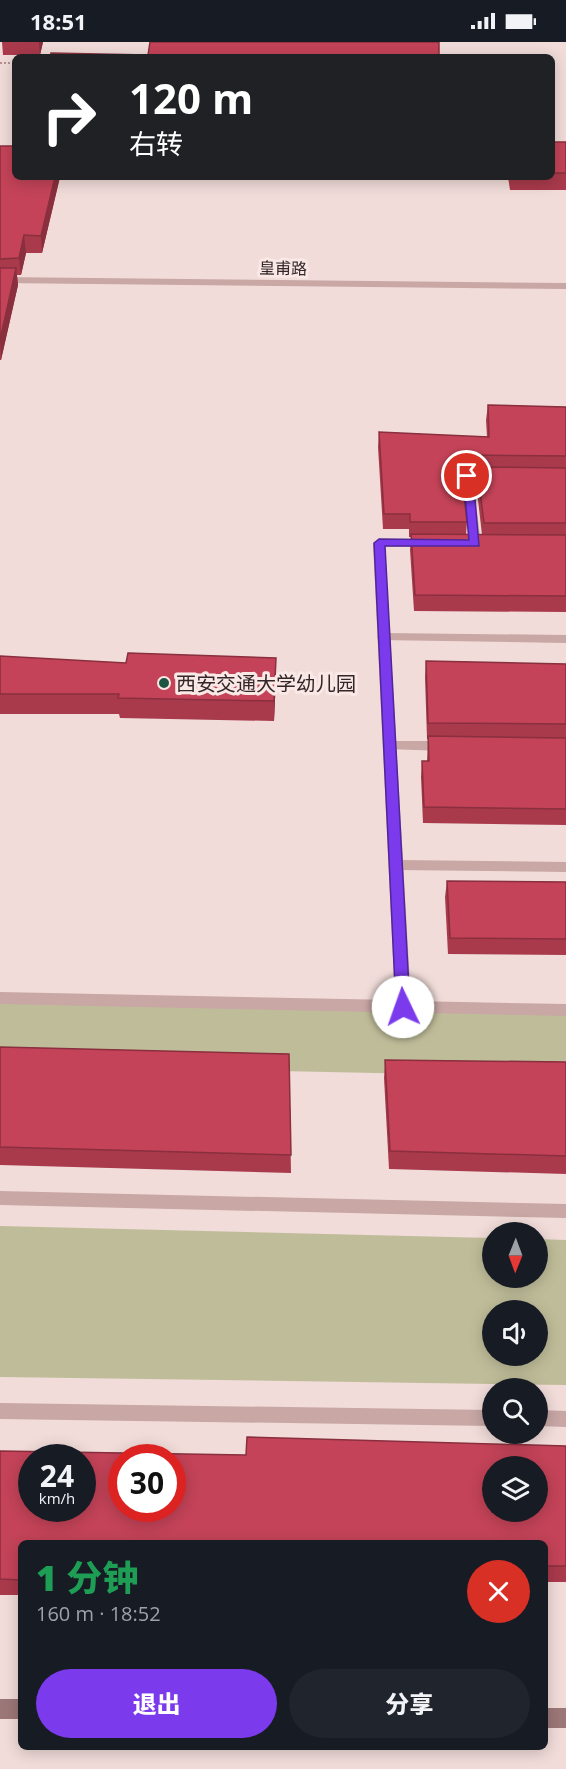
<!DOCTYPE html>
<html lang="zh">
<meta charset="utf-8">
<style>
:root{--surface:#171b24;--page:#20242c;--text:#f1f3f6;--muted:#9ea1a6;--accent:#7c3aed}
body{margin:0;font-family:"Open Sans","Noto Sans SC",sans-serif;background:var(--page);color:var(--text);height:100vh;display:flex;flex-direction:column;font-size:22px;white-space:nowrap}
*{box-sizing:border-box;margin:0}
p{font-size:20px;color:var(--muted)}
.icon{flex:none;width:33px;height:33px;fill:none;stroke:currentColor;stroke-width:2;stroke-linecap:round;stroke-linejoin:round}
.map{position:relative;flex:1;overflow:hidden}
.side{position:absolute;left:18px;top:1498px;width:530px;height:210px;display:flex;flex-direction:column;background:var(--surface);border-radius:9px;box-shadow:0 3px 15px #0003}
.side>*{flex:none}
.guide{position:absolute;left:12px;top:12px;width:543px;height:126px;border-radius:9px;box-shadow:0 3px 15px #0003;background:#202124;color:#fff;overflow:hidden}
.needle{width:39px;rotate:181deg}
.tools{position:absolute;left:482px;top:1180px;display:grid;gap:12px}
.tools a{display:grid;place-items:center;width:66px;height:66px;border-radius:50%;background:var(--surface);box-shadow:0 3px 15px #0003;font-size:30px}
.speed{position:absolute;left:18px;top:1402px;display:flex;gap:12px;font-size:30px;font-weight:700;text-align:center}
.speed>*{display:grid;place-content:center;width:78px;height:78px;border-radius:50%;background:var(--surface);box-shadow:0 3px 15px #0003;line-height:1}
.speed small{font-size:15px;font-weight:400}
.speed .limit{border:9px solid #d22;background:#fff;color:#111}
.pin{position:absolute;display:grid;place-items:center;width:51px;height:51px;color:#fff;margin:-26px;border:3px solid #fff;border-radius:50%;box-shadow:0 2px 6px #0007}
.me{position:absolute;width:66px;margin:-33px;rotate:357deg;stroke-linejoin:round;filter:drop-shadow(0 0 4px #0008)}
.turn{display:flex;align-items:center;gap:21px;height:126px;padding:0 18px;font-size:27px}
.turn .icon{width:78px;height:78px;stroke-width:2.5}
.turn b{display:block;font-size:42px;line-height:51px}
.round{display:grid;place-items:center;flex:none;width:63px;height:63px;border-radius:32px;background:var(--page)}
.headline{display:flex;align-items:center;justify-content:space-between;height:102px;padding:0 18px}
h1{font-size:36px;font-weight:800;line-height:45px;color:#1e9e55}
.primary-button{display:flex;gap:12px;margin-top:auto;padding:12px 18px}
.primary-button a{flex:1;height:69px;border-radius:36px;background:var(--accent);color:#fff;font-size:24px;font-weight:800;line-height:69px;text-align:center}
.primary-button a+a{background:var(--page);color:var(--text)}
.status{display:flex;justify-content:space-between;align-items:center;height:42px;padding:0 30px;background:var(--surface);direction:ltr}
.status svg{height:16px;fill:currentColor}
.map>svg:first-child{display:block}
.green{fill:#bfbd99;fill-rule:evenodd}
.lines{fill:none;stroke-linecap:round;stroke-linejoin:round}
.path{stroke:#b49190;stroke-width:2;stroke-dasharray:2 2;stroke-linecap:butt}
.lane{fill:#c8a7a5;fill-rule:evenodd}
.street{fill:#c8a7a5;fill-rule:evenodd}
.secondary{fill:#9c7778;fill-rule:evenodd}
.wall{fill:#a93a4c;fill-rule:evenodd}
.shaded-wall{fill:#892f3e}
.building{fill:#c44358;stroke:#892f3e;stroke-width:1.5;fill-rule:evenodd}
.route{fill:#7c3aed;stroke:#51269a;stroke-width:1.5}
.poi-dot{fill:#1d5542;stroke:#f9e8e5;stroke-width:2}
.labels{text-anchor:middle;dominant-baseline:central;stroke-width:6;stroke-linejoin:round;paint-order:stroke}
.far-street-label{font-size:16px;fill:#342628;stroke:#f9e8e5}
.poi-label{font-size:20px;fill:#342628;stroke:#f9e8e5;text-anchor:start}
</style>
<div class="status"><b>18:51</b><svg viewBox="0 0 49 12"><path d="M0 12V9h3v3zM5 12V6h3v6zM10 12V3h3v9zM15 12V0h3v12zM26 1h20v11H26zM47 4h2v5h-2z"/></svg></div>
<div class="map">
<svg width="566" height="1727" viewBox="0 0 566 1727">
<rect width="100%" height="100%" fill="#f1dcd9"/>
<g class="green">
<polygon points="0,956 566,968 566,1035 0,1023"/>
<path d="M0,1184L492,1196V1236H537V1197L566,1198V1343L0,1335ZM492,1269H537V1314H492Z"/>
</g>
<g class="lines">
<polyline class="path" points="0,21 15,21"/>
<g class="lane">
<polygon points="467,430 495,430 501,434 495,438 473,438 481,502 475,506 469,502 461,434"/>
<polygon points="384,591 566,593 566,601 379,598 377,595 379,592"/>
<polygon points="390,699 446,699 453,704 446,709 385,707 383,704 385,701"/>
<polygon points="397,818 566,820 566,830 397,828 390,823"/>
<polygon points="0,1361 492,1368 492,1384 0,1377"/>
<polygon points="537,1368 566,1369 566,1385 537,1384"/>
</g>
<g class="street">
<polygon points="0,235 566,241 566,247 0,241"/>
<polygon points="379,497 431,497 437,501 431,505 385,505 411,959 566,962 566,974 0,962 0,950 395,958 373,501"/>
<polygon points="0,1149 566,1162 566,1176 0,1163"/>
</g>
<g class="secondary">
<rect x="0" y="1657" width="21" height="20"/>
<rect x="544" y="1666" width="22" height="20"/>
</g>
</g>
<g class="wall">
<polygon points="2,0 43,0 40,13 3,13"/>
<polygon points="552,100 566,100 566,148 510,148 508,135 552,135"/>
<polygon points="0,104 15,135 60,135 42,211 26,211 21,233 17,233 18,243 1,318 0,318"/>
<path d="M488,363L566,365V570L414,569L410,508L411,495H409V487H383L378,405L379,390L487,395L486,378ZM466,428H477L476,440L482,493H466L467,480L461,432Z"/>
<polygon points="0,614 276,636 274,679 120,676 119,672 0,672"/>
<polygon points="426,619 566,622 566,783 423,781 421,735 422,719 427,719 428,697 427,697 425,635"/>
<polygon points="447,839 566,840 566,913 448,912 445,855"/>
<polygon points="0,1005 289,1012 291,1131 0,1123"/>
<polygon points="385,1018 566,1020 566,1132 389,1127 384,1036"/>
<polygon points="566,1404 566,1540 544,1540 544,1502 21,1502 21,1553 0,1553 0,1409 246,1413"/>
</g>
<g class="shaded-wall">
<polygon points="39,0 43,0 40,13"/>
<polygon points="55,135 60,135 42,211 41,194"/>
<polygon points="24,193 26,211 21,233 19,216"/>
<polygon points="16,226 18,243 1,318 0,298"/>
<polygon points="467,413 466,428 459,434 460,419"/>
<polygon points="276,616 276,636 274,679 274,659"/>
</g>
<g class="building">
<polygon points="150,0 439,0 439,14 488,15 50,15 51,11 148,13"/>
<rect x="552" y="100" width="14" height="31"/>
<polygon points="0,104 15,104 15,135 55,135 41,194 24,193 19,216 0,217"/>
<polygon points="0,226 16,226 0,298"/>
<polygon points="488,363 566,365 566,414 467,413 460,419 467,480 410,480 410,472 384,472 379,390 489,395"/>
<polygon points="477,425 566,426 566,481 484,481"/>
<polygon points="411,492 566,493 566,554 415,553"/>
<polygon points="128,611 276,616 274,659 118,656 119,652 0,652 0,614 126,621"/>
<polygon points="426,619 566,622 566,682 428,681"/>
<polygon points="428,694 566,696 566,767 424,765 422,719 429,719"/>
<polygon points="447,839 566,840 566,897 450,896"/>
<polygon points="0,1005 289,1012 291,1113 0,1105"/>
<polygon points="385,1018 566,1020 566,1114 390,1109"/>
<path d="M247,1395L566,1404V1524H544V1502H21V1538L0,1537V1409L246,1413ZM32,1416H82V1467H32ZM122,1416H172V1467H122ZM492,1425H537V1470H492Z"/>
</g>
<polygon class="route" points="463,432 473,434 479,504 385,504 410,965 403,970 396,965 374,501 379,497 469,498"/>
<circle class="poi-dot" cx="164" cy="641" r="6"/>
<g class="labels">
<g class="far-street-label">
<text transform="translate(283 226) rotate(1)">皇甫路</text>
</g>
<g class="poi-label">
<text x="176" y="641">西安交通大学幼儿园</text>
</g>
</g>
</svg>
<div class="tools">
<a><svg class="needle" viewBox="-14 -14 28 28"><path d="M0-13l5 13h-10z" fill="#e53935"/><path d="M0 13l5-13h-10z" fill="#9ea1a6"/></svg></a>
<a><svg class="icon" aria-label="sound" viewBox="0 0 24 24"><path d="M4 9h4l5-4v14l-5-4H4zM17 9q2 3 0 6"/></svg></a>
<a><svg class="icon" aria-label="search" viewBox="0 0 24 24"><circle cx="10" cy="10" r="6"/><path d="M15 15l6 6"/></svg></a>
<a><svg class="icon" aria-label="layers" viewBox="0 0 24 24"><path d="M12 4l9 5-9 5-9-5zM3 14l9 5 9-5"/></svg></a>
</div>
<div class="speed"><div>24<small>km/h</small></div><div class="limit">30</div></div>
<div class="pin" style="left:467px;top:434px;background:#d93025"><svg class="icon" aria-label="arrive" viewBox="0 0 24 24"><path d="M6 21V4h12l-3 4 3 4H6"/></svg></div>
<svg class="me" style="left:403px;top:965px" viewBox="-20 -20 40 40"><circle r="19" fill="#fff"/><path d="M0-13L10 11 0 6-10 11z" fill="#7c3aed"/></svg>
<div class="guide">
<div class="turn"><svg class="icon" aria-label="right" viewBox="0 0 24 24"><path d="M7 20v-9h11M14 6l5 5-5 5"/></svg><div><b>120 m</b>右转</div></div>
</div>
<section class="side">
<div class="headline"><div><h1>1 分钟</h1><p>160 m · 18:52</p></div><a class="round" style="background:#d93025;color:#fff"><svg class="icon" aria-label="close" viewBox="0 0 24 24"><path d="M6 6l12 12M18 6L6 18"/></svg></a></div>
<div class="primary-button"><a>退出</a><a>分享</a></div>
</section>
</div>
